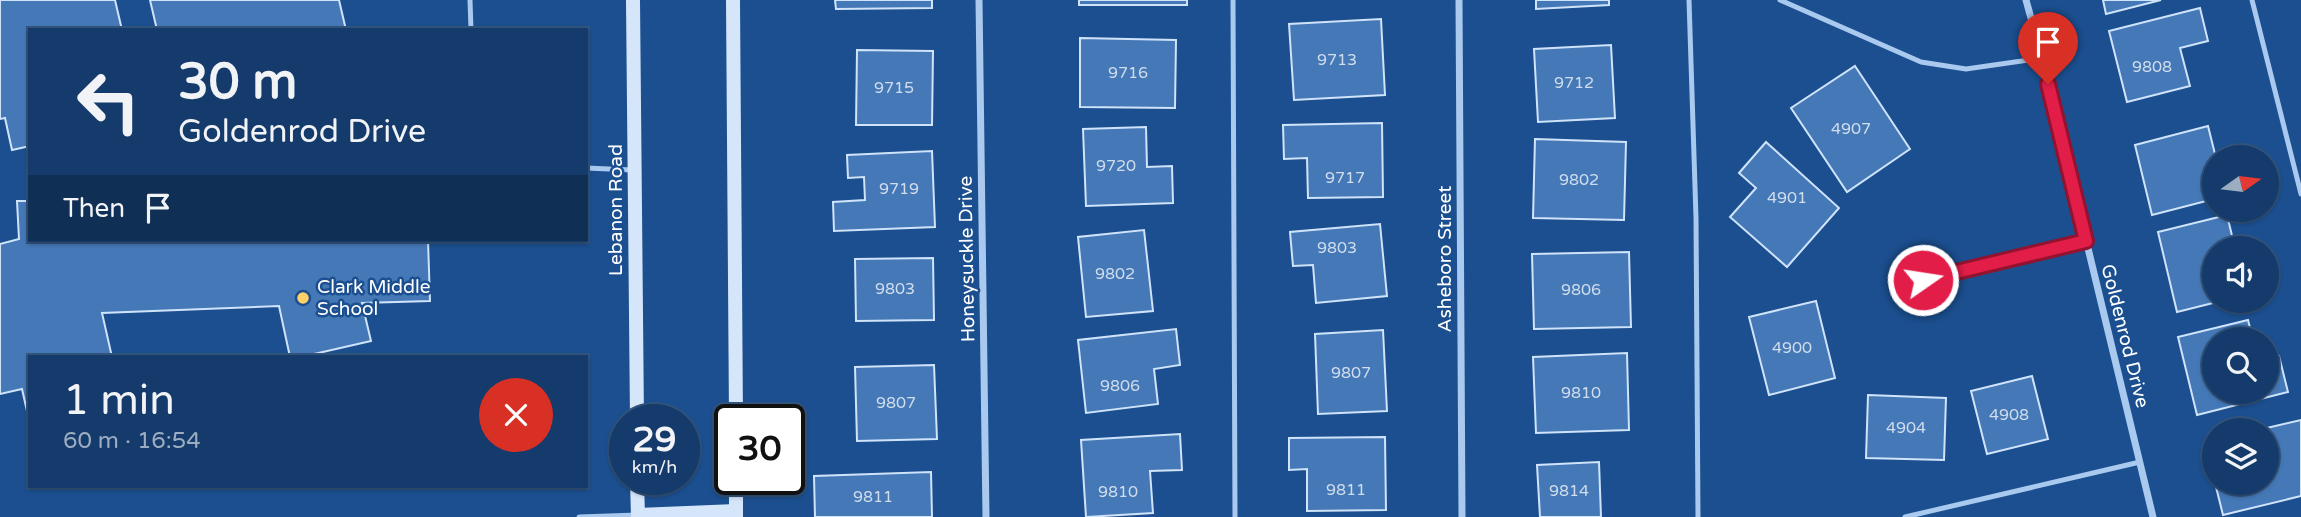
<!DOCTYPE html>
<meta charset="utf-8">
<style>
:root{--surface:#143b6b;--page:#1d4271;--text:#f1f3f6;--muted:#9dadc1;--line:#33557e}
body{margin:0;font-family:"Varela Round",sans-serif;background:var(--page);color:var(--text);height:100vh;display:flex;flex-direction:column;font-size:26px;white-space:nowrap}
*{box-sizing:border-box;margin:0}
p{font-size:23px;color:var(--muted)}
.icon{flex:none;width:38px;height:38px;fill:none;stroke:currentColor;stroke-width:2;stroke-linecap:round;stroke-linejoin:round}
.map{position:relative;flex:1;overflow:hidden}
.drawer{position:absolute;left:28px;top:355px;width:560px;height:133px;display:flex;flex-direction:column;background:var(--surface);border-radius:0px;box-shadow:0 2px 5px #0004,0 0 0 2px var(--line)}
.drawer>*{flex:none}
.banner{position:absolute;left:28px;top:28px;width:560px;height:214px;border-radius:0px;box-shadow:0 2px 5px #0004,0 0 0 2px var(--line);background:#143b6b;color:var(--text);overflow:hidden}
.needle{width:46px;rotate:76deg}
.buttons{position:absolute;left:2202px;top:145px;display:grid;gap:14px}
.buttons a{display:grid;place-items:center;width:77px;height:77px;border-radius:50%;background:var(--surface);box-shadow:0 2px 5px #0004,0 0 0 2px var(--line);font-size:35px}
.speed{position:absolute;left:609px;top:404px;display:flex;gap:14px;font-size:35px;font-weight:700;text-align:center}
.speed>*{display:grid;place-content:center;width:91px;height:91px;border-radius:50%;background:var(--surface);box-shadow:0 2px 5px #0004,0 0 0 2px var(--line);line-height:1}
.speed small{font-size:18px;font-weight:400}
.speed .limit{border:4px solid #111;border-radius:10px;background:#fff;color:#111}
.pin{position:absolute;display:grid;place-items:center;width:60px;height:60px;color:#fff;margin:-72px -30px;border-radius:50% 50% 50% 0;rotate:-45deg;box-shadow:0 0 7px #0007}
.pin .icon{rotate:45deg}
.me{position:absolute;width:77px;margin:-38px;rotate:77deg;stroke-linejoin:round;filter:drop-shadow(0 0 5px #0008)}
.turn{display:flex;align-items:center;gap:24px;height:147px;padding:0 35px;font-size:32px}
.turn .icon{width:91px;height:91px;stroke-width:2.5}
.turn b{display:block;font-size:49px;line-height:60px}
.then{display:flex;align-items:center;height:66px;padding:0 35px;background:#0003;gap:14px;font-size:26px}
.round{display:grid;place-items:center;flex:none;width:74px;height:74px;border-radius:37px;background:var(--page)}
.overview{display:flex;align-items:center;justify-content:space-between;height:119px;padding:0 35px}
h1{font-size:42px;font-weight:600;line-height:52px}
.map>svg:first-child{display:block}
.building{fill:#4478b7;stroke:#cfe3fa;stroke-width:2}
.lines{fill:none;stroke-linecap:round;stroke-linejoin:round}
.lane{stroke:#a9c9ee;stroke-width:5}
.street{stroke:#a9c9ee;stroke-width:7}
.secondary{stroke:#d6e6fa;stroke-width:14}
.route-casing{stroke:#92132f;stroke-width:18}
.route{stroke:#e11d48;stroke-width:12}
.poi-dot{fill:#ffd166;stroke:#1b4f8f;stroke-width:2.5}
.labels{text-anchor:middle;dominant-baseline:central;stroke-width:5;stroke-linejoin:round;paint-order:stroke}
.number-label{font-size:16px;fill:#d0dded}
.street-label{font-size:19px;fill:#fff;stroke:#1b4f8f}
.poi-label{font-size:19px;fill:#fff;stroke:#1b4f8f;text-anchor:start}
</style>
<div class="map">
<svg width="2301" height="517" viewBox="0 0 2301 517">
<rect width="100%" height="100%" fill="#1b4f8f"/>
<g class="building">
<polygon points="0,0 115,0 122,30 30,30 30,146 12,150 5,118 0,119"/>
<polygon points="150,0 339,0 346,30 157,30"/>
<polygon points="835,0 932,0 932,8 836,9"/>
<rect x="1079" y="0" width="108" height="5"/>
<polygon points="1536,0 1609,0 1609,5 1536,9"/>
<polygon points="2103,0 2161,0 2106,14"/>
<polygon points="2200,8 2208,41 2180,48 2190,86 2127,102 2109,31"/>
<polygon points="1381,19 1385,95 1294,100 1289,24"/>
<polygon points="1080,38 1176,40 1175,108 1080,107"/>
<polygon points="1611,45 1615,118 1538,122 1534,49"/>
<polygon points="857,50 933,51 932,125 856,125"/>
<polygon points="1855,66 1910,149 1847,192 1791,108"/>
<polygon points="1382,123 1383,197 1308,198 1307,158 1284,159 1283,125"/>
<polygon points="2208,126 2216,158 2214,158 2214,199 2152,215 2135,145"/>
<polygon points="1146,127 1147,167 1172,166 1173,203 1086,206 1083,129"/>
<polygon points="1535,139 1626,142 1624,220 1533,218"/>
<polygon points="1766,142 1839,208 1787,267 1730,217 1756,188 1739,173"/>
<polygon points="932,151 935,227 834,231 833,202 865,200 864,177 848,178 847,155"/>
<polygon points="17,201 30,201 30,240 428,240 430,301 362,303 371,341 301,357 290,357 279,306 102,313 112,357 30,357 29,420 22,389 0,394 0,244 19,239"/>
<polygon points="2227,215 2235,248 2214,248 2214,301 2221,301 2177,312 2158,232"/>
<polygon points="1380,224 1387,296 1316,303 1313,265 1293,266 1290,232"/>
<polygon points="1144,230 1153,311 1086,317 1078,237"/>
<polygon points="1629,252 1631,327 1534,329 1532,254"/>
<polygon points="933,258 934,320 856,321 855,259"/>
<polygon points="1816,301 1835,378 1769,395 1749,317"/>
<polygon points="2248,320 2253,340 2214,340 2214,392 2266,392 2266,359 2279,356 2288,392 2197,415 2178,337"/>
<polygon points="1176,329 1180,365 1154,369 1158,404 1086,413 1078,340"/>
<polygon points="1383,330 1387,411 1318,414 1315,334"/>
<polygon points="1627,353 1629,430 1536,433 1533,357"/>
<polygon points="934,365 937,439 857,441 855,367"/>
<polygon points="2032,376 2048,439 1987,454 1971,391"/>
<polygon points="1868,395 1946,398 1944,460 1866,458"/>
<polygon points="2301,420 2301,496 2223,515 2215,483 2266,483 2266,430 2258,430"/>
<polygon points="1180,434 1182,470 1150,471 1153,513 1086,517 1081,440"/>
<polygon points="1385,437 1386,510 1307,511 1307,469 1289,470 1289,438"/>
<polygon points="2214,441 2214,477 2205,444"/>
<polygon points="1599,462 1601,517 1540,517 1537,465"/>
<polygon points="931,472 932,517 815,517 814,476"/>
</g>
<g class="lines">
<g class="lane">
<polyline points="470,0 471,30"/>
<polyline points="1233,0 1235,517"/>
<polyline points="1689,0 1696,218 1698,517"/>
<polyline points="1780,0 1921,62 1966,69 2042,58"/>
<polyline points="2252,0 2301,194"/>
<polyline points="586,168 632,170"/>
<polyline points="579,517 638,515"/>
<polyline points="1905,517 2140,462"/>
</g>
<g class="street">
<polyline points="979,0 986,517"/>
<polyline points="1459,0 1462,517"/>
<polyline points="2026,0 2042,58 2153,517"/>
<polyline points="1923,280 2086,241"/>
</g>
<g class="secondary">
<polyline points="633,0 637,420"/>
<polyline points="733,0 736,420"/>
<polyline points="637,480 638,517"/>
<polyline points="736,480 736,517"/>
<polyline points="638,515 736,511"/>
</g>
</g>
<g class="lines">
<defs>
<polyline id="route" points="1923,280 2086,241 2048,84"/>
</defs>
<use href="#route" class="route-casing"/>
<use href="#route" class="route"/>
</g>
<circle class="poi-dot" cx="303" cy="298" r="7"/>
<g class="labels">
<g class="number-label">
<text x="1337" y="60">9713</text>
<text x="2152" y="67">9808</text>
<text x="1128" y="73">9716</text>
<text x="1574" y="83">9712</text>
<text x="894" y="88">9715</text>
<text x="1851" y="129">4907</text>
<text x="1116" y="166">9720</text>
<text x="1345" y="178">9717</text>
<text x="1579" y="180">9802</text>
<text x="899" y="189">9719</text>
<text x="1787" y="198">4901</text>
<text x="1337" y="248">9803</text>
<text x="1115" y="274">9802</text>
<text x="895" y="289">9803</text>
<text x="1581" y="290">9806</text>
<text x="1792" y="348">4900</text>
<text x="1351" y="373">9807</text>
<text x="1120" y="386">9806</text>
<text x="1581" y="393">9810</text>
<text x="896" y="403">9807</text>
<text x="2009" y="415">4908</text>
<text x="1906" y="428">4904</text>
<text x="1346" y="490">9811</text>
<text x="1569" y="491">9814</text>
<text x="1118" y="492">9810</text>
<text x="873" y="497">9811</text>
</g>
<g class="street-label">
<text transform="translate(616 210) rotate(-90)">Lebanon Road</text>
<text transform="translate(967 259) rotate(-91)">Honeysuckle Drive</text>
<text transform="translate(1445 259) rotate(-90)">Asheboro Street</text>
<text transform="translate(2125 336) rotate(76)">Goldenrod Drive</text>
</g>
<g class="poi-label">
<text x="317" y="287">Clark Middle<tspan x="317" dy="22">School</tspan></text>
</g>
</g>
</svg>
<div class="buttons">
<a><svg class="needle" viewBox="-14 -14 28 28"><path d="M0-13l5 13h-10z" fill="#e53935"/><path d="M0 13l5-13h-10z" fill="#9dadc1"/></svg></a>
<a><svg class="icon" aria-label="sound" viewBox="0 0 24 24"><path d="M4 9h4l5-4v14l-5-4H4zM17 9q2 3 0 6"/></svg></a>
<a><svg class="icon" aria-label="search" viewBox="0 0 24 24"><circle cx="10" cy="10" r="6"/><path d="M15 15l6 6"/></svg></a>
<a><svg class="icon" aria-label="layers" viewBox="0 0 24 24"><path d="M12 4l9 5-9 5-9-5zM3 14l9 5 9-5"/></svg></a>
</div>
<div class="speed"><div>29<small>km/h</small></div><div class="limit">30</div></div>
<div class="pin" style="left:2048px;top:84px;background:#d93025"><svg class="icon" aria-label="arrive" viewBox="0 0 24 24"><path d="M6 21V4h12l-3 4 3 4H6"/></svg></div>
<svg class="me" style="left:1923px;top:280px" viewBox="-20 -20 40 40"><circle r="17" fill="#e11d48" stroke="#fff" stroke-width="3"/><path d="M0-11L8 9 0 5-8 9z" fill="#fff"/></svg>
<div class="banner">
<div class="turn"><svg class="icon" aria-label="left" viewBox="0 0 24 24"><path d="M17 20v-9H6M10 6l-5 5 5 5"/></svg><div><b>30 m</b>Goldenrod Drive</div></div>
<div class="then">Then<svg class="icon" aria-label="arrive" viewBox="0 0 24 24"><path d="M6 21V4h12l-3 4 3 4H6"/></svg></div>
</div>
<section class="drawer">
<div class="overview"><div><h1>1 min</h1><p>60 m · 16:54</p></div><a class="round" style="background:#d93025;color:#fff"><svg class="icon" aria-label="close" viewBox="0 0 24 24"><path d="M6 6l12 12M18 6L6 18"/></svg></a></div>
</section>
</div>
